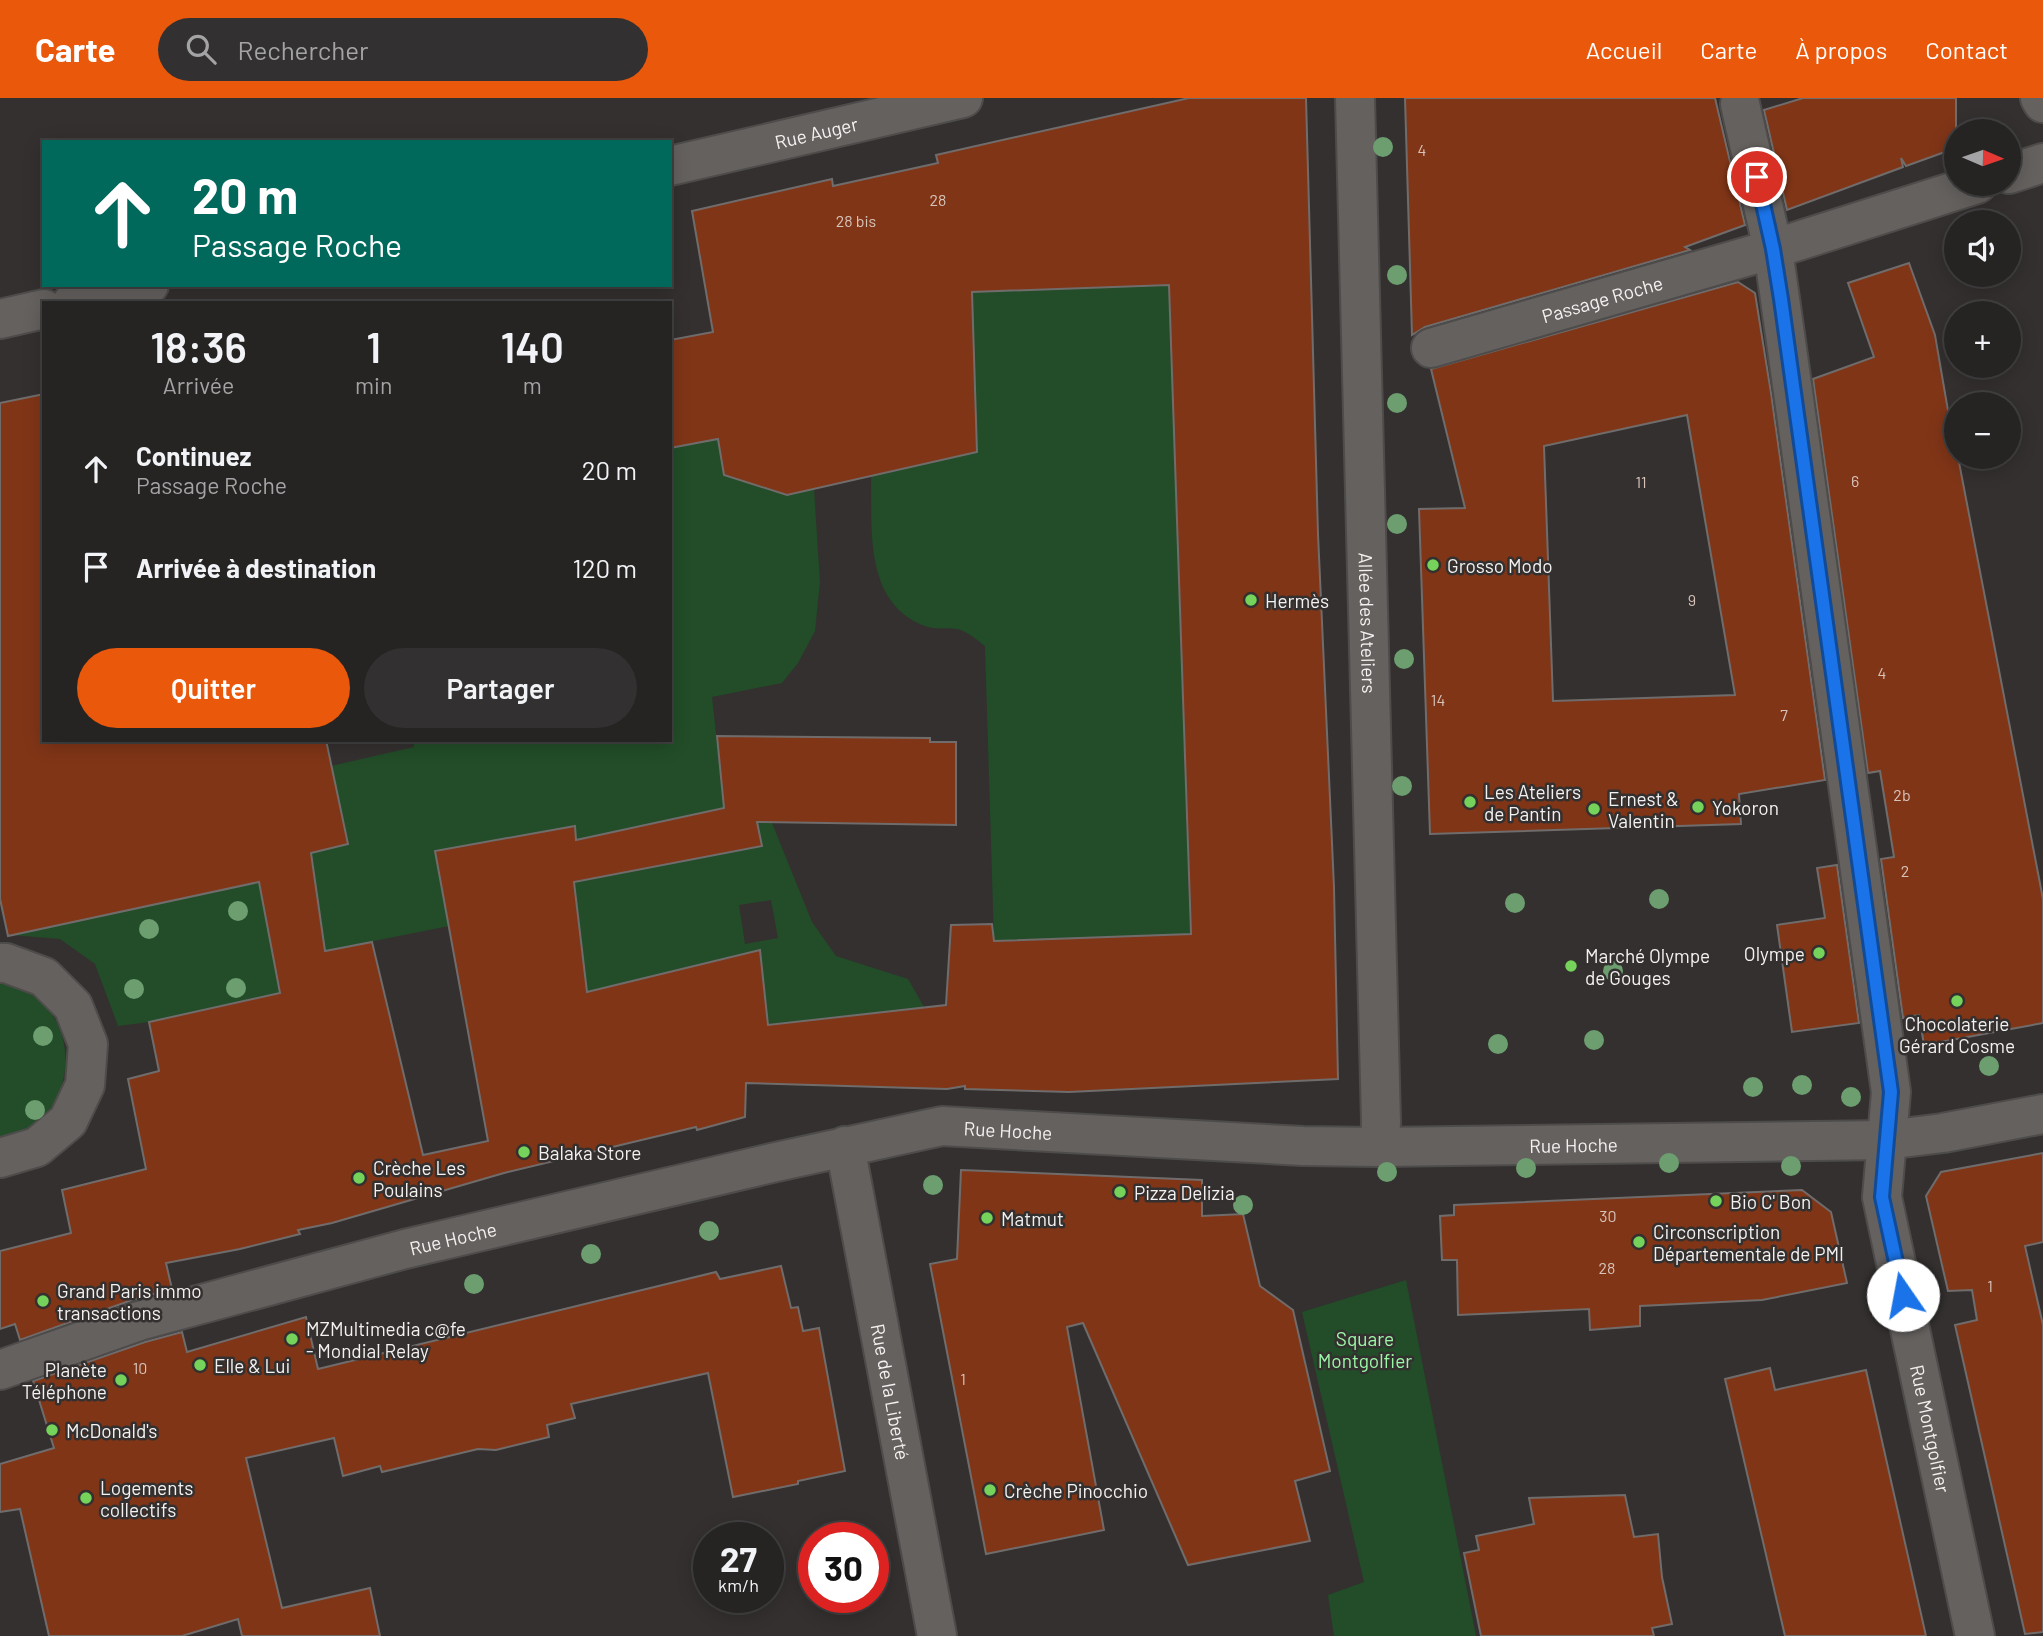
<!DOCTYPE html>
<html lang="fr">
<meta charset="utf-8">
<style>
:root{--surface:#262423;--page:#323030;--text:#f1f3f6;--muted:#a4a4a6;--line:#424141;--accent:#ea580c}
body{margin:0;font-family:Barlow,sans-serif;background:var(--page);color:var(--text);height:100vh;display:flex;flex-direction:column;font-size:26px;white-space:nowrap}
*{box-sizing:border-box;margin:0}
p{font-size:23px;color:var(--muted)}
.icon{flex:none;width:38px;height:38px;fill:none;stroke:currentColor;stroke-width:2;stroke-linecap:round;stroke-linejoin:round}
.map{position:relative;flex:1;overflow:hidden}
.panel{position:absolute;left:42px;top:203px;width:630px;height:441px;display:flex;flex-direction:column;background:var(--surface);border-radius:0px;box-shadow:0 4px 18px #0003,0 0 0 2px var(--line)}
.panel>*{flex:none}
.banner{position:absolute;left:42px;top:42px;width:630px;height:147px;border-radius:0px;box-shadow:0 4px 18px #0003,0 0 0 2px var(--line);background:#00695c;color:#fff;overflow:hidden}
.needle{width:46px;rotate:92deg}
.tools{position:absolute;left:1944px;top:21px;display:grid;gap:14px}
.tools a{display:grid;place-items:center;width:77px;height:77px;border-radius:50%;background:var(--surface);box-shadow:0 4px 18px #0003,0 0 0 2px var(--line);font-size:35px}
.speed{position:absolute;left:693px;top:1424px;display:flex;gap:14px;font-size:35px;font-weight:700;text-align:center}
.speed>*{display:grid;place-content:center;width:91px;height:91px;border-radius:50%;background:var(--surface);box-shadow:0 4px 18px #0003,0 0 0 2px var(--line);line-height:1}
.speed small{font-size:18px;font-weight:400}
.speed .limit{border:10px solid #d22;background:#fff;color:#111}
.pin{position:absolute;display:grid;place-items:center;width:60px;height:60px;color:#fff;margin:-30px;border:4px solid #fff;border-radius:50%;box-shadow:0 2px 7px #0007}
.me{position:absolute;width:77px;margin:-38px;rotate:348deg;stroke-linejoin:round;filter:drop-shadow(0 0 5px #0008)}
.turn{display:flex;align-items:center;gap:24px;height:147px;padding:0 35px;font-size:32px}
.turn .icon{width:91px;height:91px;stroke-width:2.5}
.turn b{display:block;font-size:49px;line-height:60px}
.eta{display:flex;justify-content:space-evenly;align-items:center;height:119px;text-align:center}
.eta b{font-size:42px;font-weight:600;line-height:49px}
.button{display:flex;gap:14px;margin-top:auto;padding:14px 35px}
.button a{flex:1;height:80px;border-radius:42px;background:var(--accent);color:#fff;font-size:28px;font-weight:600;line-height:80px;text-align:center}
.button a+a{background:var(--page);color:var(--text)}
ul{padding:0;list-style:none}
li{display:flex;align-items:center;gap:21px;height:98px;padding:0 35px}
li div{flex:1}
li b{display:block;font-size:26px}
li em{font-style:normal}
header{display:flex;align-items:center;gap:42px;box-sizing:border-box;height:98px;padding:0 35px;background:var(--accent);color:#fff}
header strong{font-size:33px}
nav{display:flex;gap:38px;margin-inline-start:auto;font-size:24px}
.search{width:490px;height:63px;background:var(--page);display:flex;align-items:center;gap:18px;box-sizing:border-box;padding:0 24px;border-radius:38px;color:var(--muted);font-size:26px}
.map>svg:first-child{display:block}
.green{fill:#224d28;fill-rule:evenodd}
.building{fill:#803517;stroke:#706c6b;stroke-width:2;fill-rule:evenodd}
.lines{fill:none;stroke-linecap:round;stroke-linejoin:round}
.minor-casing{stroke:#4e4c4b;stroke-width:42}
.minor{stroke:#64615f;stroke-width:38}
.tree{fill:#6c9e70}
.route-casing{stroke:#114b97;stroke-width:18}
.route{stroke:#1a73e8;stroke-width:12}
.poi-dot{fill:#75d25b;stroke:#33302f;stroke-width:2.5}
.labels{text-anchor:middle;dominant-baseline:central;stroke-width:5;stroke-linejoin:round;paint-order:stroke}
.number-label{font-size:16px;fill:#d7c3ba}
.street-label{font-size:19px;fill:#f4f2f1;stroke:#33302f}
.poi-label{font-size:19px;fill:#f4f2f1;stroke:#33302f;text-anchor:start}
.park-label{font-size:19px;fill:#9bf8a6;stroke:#33302f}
</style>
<header>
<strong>Carte</strong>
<div class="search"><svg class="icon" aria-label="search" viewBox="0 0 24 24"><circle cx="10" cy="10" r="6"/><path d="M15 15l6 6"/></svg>Rechercher</div>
<nav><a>Accueil</a><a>Carte</a><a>À propos</a><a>Contact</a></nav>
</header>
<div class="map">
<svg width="2043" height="1538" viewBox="0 0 2043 1538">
<rect width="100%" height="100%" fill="#33302f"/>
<g class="green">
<path d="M1169,187L1190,836L994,843L985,548C977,542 967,533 957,531C947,529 935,532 925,528C864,505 872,432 871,378L977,354L941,195Z"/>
<polygon points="718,341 724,377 787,397 814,391 820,484 815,533 798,565 782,585 712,599 724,710 576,742 575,729 435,754 449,828 274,863 289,944 249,902 149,924 118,928 95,866 60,841 11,837 257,784 314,775 311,755 349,746 331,668 414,649 414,642 670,642 670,350"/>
<path d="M726,724L772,725L812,824L836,858L908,881L924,909L768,927L746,856L587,894L574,784ZM771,802L778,840L745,846L739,807Z"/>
<path d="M0,883C18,889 34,895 47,910C85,955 62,1034 0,1041Z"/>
<polygon points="1406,1182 1476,1538 1334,1538 1328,1497 1364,1484 1302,1214"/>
</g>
<g class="building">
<polygon points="1189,0 1306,0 1318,436 1334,789 1338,981 1069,994 965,991 965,988 947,991 746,985 745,1019 697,1032 696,1029 504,1075 332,1125 298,1132 300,1136 240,1151 166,1165 172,1191 132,1202 20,1242 15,1226 0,1231 0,1153 71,1135 62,1092 146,1071 128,981 159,973 149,924 280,895 259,784 8,838 0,801 0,305 44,296 44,642 326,642 348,746 311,755 325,853 372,844 423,1057 488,1043 435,753 575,728 576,742 724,710 717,638 930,640 930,644 956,644 956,727 757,724 762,748 574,784 587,894 760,852 768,927 946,907 951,827 992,826 994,843 1191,836 1169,187 972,194 977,354 787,397 724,377 718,341 670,350 670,242 713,234 692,113 832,81 833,88 938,65 936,57"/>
<polygon points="1405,0 1715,0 1745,127 1685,149 1690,152 1425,229 1412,237"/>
<polygon points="1803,0 1956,0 1956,50 1906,68 1901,60 1903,69 1787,112 1764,12"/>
<polygon points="1909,165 1935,237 1956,359 1958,359 2043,801 2043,925 1924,947 1919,917 1903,920 1881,761 1894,759 1880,673 1868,675 1813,281 1874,259 1848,185"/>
<path d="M1738,184L1755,195L1771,295L1825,682L1739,696L1741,726L1430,736L1419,411L1465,410L1431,271ZM1687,317L1735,597L1553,603L1544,348Z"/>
<polygon points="1837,767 1859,925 1792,934 1777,827 1825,820 1817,770"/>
<polygon points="2043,1055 2043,1144 2025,1148 2043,1227 2043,1534 2025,1536 1955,1227 1977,1222 1972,1192 1948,1193 1926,1098 1941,1074"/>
<polygon points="961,1072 1202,1082 1202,1118 1243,1116 1260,1188 1293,1212 1330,1373 1295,1383 1310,1443 1188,1467 1083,1225 1067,1229 1104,1432 986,1456 930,1166 957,1161"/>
<polygon points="1802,1092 1831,1114 1847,1185 1762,1202 1640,1208 1640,1228 1590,1232 1589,1211 1458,1217 1457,1162 1442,1162 1440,1118 1454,1117 1454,1107"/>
<polygon points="781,1168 791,1210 798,1209 803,1233 819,1230 845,1373 798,1383 798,1386 733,1399 708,1275 571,1306 575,1320 547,1327 549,1339 496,1352 478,1351 382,1374 380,1368 343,1378 334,1340 246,1360 282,1510 370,1490 380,1538 242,1538 238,1521 182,1538 49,1538 20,1411 0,1414 0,1366 54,1350 33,1283 145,1244 182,1234 187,1254 306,1219 318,1271 716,1174 720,1181"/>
<polygon points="1770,1270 1775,1292 1866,1272 1926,1538 1785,1538 1725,1281"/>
<polygon points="1625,1397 1634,1439 1658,1436 1662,1479 1672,1526 1652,1530 1654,1538 1481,1538 1464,1455 1479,1452 1476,1438 1534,1426 1529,1400"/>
</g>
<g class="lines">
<defs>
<g id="minor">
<path id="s1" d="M1355,0L1381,1024L1380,1049"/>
<polyline points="2040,0 2043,5"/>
<path id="s2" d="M1740,6L1773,151L1891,994L1882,1099L1975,1538"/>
<path id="s3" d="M670,68L963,0"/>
<polyline points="2009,76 2043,65"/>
<polyline points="72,205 149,187"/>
<polyline points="0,221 44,211"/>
<path id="s4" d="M1431,250L1773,151L1977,86"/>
<polyline points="0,865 6,865 44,879 73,908 88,946 85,987 68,1023 37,1049 0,1060"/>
<path id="s5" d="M845,1048L937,1538"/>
<path id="s6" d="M0,1272L139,1223L405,1151L776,1064L942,1028L1303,1048L1380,1049L1886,1042L1943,1035L2043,1016"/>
</g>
</defs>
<use href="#minor" class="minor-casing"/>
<use href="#minor" class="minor"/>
</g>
<g class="tree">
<circle cx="1383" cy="49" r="10"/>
<circle cx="1397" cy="177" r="10"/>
<circle cx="1397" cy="305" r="10"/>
<circle cx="1397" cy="426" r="10"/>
<circle cx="1404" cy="561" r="10"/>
<circle cx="1402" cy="688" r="10"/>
<circle cx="1659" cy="801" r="10"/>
<circle cx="1515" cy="805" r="10"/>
<circle cx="238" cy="813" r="10"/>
<circle cx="149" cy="831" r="10"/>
<circle cx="1613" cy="873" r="10"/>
<circle cx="236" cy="890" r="10"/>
<circle cx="134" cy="891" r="10"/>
<circle cx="43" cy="938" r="10"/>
<circle cx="1594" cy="942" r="10"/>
<circle cx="1498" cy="946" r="10"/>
<circle cx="1989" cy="968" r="10"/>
<circle cx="1802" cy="987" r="10"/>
<circle cx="1753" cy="989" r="10"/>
<circle cx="1851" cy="999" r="10"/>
<circle cx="35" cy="1012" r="10"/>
<circle cx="1669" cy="1065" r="10"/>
<circle cx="1791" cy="1068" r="10"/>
<circle cx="1526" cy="1070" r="10"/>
<circle cx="1387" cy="1074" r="10"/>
<circle cx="933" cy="1087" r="10"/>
<circle cx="1243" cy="1107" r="10"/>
<circle cx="709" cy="1133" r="10"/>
<circle cx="591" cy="1156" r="10"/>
<circle cx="474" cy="1186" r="10"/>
</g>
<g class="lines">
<defs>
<polyline id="route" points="1757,79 1773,151 1781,201 1891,994 1882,1099 1903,1197"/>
</defs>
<use href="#route" class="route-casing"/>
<use href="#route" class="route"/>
</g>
<g class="poi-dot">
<circle cx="1433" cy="467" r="7"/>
<circle cx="1251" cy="502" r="7"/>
<circle cx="1470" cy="704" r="7"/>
<circle cx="1698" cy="709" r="7"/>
<circle cx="1594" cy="711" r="7"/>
<circle cx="1819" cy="855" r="7"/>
<circle cx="1571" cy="868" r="7"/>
<circle cx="1957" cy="903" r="7"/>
<circle cx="524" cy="1054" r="7"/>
<circle cx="359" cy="1080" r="7"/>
<circle cx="1120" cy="1094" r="7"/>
<circle cx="1716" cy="1103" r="7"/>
<circle cx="987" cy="1120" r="7"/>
<circle cx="1639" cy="1144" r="7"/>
<circle cx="43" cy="1203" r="7"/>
<circle cx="292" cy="1241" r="7"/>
<circle cx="200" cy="1267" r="7"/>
<circle cx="121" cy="1282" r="7"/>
<circle cx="52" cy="1332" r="7"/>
<circle cx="990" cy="1392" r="7"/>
<circle cx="86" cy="1400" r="7"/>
</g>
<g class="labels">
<g class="number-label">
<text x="1422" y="51">4</text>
<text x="938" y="101">28</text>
<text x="856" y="122">28 bis</text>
<text x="1855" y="382">6</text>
<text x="1641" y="383">11</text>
<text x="1692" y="501">9</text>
<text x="1882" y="574">4</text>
<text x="1438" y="601">14</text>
<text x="1784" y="616">7</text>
<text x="1902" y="696">2b</text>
<text x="1905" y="772">2</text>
<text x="1608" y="1117">30</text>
<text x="1607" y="1169">28</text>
<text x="1990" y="1187">1</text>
<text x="140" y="1269">10</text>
<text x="963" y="1280">1</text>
</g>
<g class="street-label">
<text stroke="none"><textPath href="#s3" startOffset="150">Rue Auger</textPath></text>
<text stroke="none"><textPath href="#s4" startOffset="178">Passage Roche</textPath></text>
<text stroke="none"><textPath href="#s1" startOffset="525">Allée des Ateliers</textPath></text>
<text stroke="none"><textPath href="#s6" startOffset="1040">Rue Hoche</textPath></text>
<text stroke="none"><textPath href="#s6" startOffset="1606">Rue Hoche</textPath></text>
<text stroke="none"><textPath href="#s6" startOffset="472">Rue Hoche</textPath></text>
<text stroke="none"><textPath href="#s5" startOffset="250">Rue de la Liberté</textPath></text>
<text stroke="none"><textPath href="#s2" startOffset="1342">Rue Montgolfier</textPath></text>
</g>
<g class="poi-label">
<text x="1447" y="467">Grosso Modo</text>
<text x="1265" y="502">Hermès</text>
<text x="1484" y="693">Les Ateliers<tspan x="1484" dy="22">de Pantin</tspan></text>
<text x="1608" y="700">Ernest &amp;<tspan x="1608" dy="22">Valentin</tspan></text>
<text x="1712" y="709">Yokoron</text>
<text x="1805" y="855" text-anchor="end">Olympe</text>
<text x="1585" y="857">Marché Olympe<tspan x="1585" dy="22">de Gouges</tspan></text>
<text x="1957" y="925" text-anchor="middle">Chocolaterie<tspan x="1957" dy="22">Gérard Cosme</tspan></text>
<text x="538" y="1054">Balaka Store</text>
<text x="373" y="1069">Crèche Les<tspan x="373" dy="22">Poulains</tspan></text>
<text x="1134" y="1094">Pizza Delizia</text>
<text x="1730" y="1103">Bio C' Bon</text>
<text x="1001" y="1120">Matmut</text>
<text x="1653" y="1133">Circonscription<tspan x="1653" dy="22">Départementale de PMI</tspan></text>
<text x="57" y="1192">Grand Paris immo<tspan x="57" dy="22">transactions</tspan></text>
<text x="306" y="1230">MZMultimedia c@fe<tspan x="306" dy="22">- Mondial Relay</tspan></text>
<text x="214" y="1267">Elle &amp; Lui</text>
<text x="107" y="1271" text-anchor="end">Planète<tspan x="107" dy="22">Téléphone</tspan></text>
<text x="66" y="1332">McDonald's</text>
<text x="100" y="1389">Logements<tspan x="100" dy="22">collectifs</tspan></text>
<text x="1004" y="1392">Crèche Pinocchio</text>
</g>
<g class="park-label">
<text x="1365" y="1240">Square<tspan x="1365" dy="22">Montgolfier</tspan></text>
</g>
</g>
</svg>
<div class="tools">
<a><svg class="needle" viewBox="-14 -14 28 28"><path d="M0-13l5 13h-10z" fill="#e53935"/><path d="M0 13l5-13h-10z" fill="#a4a4a6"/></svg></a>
<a><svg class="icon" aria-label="sound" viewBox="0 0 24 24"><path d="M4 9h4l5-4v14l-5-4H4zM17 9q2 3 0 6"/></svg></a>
<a>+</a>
<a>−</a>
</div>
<div class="speed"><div>27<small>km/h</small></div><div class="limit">30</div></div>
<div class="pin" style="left:1757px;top:79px;background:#d93025"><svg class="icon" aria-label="arrive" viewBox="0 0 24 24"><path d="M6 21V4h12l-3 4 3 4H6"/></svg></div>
<svg class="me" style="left:1903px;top:1197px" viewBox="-20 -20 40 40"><circle r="19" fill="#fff"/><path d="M0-13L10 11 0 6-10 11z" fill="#1a73e8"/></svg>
<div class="banner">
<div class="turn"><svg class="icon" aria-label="ahead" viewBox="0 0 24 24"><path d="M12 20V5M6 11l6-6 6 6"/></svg><div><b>20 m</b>Passage Roche</div></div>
</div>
<section class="panel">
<div class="eta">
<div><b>18:36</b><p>Arrivée</p></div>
<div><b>1</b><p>min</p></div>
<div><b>140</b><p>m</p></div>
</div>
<ul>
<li><svg class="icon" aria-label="ahead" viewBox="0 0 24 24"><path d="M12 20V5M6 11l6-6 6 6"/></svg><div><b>Continuez</b><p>Passage Roche</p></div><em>20 m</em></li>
<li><svg class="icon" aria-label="arrive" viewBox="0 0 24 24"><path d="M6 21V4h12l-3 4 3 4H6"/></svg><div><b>Arrivée à destination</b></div><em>120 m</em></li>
</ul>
<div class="button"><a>Quitter</a><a>Partager</a></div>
</section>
</div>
